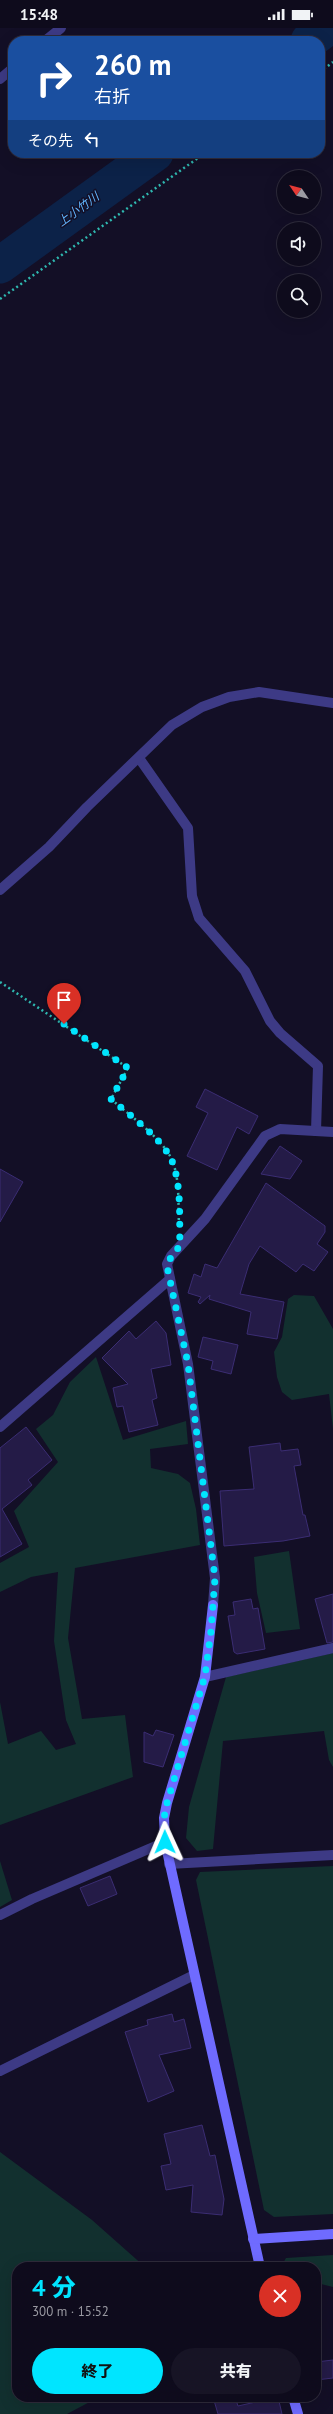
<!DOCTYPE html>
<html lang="ja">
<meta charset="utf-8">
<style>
:root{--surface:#0e0b1c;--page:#171425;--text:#f1f3f6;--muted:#9b9ba3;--line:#2e2b3b;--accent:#00e5ff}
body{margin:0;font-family:"PT Sans","Noto Sans JP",sans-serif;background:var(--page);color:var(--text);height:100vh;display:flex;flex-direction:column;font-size:15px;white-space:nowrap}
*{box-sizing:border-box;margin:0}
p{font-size:13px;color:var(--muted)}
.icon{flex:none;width:22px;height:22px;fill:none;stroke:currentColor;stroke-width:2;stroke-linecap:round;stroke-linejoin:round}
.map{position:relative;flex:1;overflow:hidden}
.drawer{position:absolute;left:12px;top:2234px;width:309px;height:140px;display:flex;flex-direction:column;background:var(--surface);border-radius:16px;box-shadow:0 4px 16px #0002,0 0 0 1px var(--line)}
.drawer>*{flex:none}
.guide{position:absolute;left:8px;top:8px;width:317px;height:122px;border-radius:16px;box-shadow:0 4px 16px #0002,0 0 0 1px var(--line);background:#1a4fa0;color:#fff;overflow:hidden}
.needle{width:26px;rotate:305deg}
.fabs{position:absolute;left:277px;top:142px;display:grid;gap:8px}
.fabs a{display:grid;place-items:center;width:44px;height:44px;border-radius:50%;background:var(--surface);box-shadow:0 4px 16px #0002,0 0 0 1px var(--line);font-size:20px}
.pin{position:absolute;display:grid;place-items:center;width:34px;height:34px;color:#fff;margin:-41px -17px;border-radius:50% 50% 50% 0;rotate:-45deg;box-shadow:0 0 4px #0007}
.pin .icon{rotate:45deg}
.me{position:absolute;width:44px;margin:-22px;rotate:359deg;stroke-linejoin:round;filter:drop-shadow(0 0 3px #0008)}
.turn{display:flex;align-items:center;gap:14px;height:84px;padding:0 20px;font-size:18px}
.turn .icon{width:52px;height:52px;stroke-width:2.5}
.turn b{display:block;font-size:28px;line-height:34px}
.then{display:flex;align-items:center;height:38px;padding:0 20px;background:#0003;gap:8px;font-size:15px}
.round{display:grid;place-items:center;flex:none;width:42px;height:42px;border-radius:21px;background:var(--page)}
.summary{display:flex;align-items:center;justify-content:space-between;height:68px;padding:0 20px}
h1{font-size:24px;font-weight:800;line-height:30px;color:var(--accent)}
.primary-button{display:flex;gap:8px;margin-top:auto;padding:8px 20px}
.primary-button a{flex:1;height:46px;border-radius:24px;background:var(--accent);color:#111;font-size:16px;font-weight:800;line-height:46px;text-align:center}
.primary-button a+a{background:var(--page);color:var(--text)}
.status{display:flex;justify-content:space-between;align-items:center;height:28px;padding:0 20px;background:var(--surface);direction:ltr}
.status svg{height:11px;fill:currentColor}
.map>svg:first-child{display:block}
.green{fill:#12302f}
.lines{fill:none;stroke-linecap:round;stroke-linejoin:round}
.river{stroke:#0c2248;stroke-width:37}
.building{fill:#241b47;stroke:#3b2d73}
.path{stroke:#2fb8b0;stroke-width:2.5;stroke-dasharray:2 3;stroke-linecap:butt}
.lane{stroke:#3d3a85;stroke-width:10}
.street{stroke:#3d3a85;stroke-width:10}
.secondary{stroke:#6f6bff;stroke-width:10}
.route{stroke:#00e5ff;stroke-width:7;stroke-dasharray:0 12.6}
.labels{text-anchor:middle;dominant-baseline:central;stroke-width:3;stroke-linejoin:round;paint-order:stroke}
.water-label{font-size:12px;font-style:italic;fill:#62b6ff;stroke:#130f26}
</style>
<div class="status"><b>15:48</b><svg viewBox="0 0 49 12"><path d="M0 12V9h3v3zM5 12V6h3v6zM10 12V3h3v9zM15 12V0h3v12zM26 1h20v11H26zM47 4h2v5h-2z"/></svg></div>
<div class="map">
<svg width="333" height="2386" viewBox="0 0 333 2386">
<rect width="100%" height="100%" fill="#130f26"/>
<g class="green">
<polygon points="294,1267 314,1268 333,1301 333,1401 329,1366 292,1372 282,1364 277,1349 274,1324 282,1309 288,1271"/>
<polygon points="96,1329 123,1412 186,1393 188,1416 150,1421 151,1440 178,1446 190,1455 196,1481 200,1517 75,1540 68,1610 82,1691 125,1687 133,1749 0,1797 0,1674 8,1716 41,1703 56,1722 76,1716 66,1692 54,1613 58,1544 31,1549 0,1564 0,1535 29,1519 14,1483 58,1434 36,1401 53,1387 70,1354"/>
<polygon points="289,1523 300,1601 266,1605 257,1565 254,1529"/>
<polygon points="333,1625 333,1739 329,1732 324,1703 223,1713 213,1821 197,1823 186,1810 189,1779 226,1649"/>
<polygon points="0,1833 12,1872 0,1879"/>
<polygon points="333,1838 333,2186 274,2189 264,2182 196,1852 200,1844"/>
<polygon points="0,2124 92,2192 145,2239 17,2239 17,2369 99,2369 67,2386 0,2386"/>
<polygon points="333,2227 333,2259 321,2256 316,2257 316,2239 281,2239 286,2230"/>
</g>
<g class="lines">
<g class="river">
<polyline points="309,13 326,0"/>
<polyline points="0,237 155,125"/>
</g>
</g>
<g class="building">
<polygon points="205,1061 258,1088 249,1106 237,1099 217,1142 187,1128 208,1085 196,1079"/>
<polygon points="280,1118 302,1133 290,1151 261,1146"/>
<polygon points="0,1141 23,1154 0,1194"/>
<polygon points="266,1155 325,1198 325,1204 317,1216 328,1224 314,1243 303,1236 296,1244 260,1218 249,1236 240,1266 284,1274 277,1311 247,1306 251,1284 209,1271 210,1267 200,1276 198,1274 201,1269 188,1265 194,1246 201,1249 205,1236 217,1240"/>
<polygon points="156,1293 166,1305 171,1337 151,1341 157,1370 152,1372 158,1397 129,1404 123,1378 117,1379 113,1360 128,1356 102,1330 129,1303 136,1311"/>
<polygon points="203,1309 238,1317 231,1346 211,1341 213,1333 198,1329"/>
<polygon points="26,1399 52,1432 28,1452 32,1457 2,1481 22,1516 0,1529 0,1420"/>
<polygon points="280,1415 281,1423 298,1421 301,1437 294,1438 303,1487 305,1487 310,1508 283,1513 224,1518 220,1463 254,1461 249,1419"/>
<polygon points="333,1566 333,1614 327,1615 315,1571"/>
<polygon points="251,1571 253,1581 258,1580 265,1621 237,1626 234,1624 228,1588 235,1587 233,1574"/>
<polygon points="156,1702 174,1707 163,1739 144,1734 144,1704 153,1708"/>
<polygon points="110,1848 117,1866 88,1878 80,1860"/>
<polygon points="172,1986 174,1994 184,1991 191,2020 159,2027 174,2063 148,2074 125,2004 148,1997 147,1992"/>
<polygon points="202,2097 210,2128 215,2127 224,2171 222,2187 191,2184 193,2157 166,2162 161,2138 171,2136 164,2106"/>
<polygon points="333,2332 333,2350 316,2352 316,2334"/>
<polygon points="213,2369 235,2369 238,2378 278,2369 282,2386 218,2386"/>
</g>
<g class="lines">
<g class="path">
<polyline points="320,44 333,34"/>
<polyline points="0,271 205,125"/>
<path d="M0,954L128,1040L111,1071C129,1087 163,1111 172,1132C180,1151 178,1176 179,1196"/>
</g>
<polyline class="lane" points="0,2043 194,1947"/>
<g class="street">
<polyline points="45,13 61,0"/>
<polyline points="0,51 13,40"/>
<polyline points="139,730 188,800 192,868 199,890 245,943 270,993 280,1005 318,1038 316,1103"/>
<polyline points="0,862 49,819 87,779 172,697 202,679 229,669 259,664 333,675"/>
<polyline points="0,1399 170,1251"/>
<polyline points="213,1577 215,1550 188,1336 167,1236 171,1228 205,1191 265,1108 280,1101 333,1104"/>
<polyline points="205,1649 333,1620"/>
<polyline points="169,1836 333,1827"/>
<polyline points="0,1887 32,1871 165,1814"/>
</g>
<g class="secondary">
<polyline points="213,1577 205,1649 167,1775 164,1790 165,1814 260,2239"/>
<polyline points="253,2211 333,2206"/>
<polyline points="293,2369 298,2386"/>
</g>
</g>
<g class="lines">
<path class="route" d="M64,996L128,1040L111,1071C129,1087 163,1111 172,1133C182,1158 179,1192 180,1218C173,1226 167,1232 168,1243L188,1336L215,1550L211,1603L205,1648L167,1775L164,1790L165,1814"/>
</g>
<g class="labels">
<g class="water-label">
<text transform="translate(78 181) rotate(-36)">上小竹川</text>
</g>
</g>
</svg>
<div class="fabs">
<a><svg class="needle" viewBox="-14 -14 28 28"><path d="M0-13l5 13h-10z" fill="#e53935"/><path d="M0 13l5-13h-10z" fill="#9b9ba3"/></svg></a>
<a><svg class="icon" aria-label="sound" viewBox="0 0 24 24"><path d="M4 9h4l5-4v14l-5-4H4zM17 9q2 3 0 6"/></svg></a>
<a><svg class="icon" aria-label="search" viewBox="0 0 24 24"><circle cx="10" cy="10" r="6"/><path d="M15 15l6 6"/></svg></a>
</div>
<div class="pin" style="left:64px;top:996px;background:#d93025"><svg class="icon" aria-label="arrive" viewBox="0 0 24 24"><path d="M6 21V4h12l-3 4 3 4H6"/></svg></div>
<svg class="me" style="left:165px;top:1814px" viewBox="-20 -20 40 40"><path d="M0-17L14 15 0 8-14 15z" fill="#00e5ff" stroke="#fff" stroke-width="4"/></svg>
<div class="guide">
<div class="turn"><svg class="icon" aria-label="right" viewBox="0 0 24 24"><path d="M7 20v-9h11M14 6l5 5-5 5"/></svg><div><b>260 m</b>右折</div></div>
<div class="then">その先<svg class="icon" aria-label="left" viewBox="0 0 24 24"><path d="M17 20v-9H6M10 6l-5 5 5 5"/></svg></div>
</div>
<section class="drawer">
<div class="summary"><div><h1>4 分</h1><p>300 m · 15:52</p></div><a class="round" style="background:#d93025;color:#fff"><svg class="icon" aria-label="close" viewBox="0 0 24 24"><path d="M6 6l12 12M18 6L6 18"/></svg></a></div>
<div class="primary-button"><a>終了</a><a>共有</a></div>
</section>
</div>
